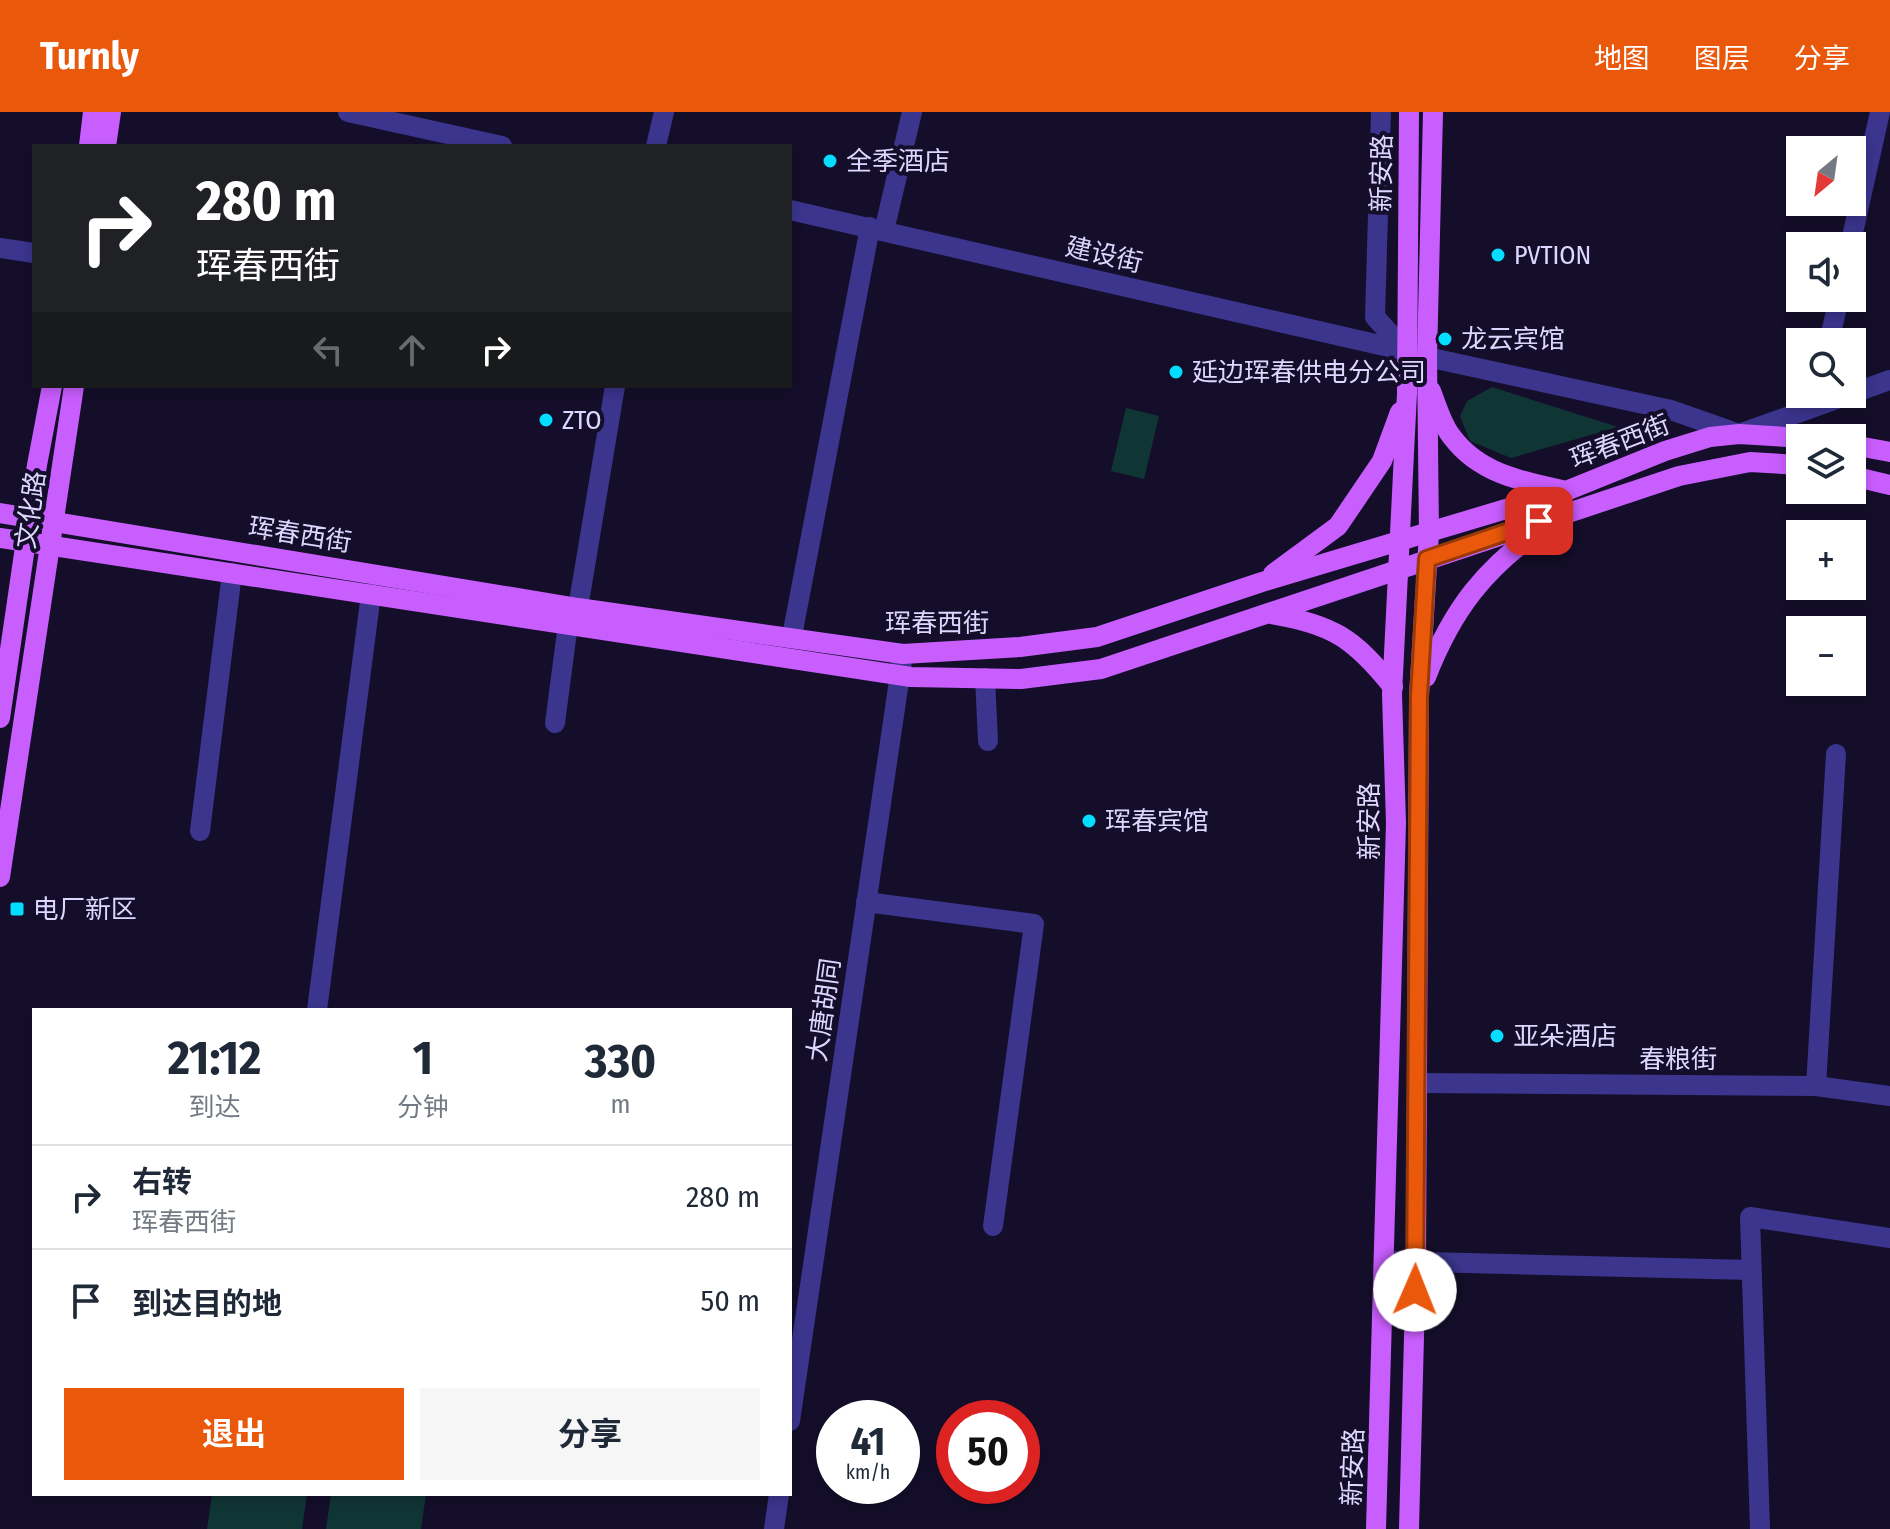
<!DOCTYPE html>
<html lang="zh">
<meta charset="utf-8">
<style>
:root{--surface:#fff;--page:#f6f6f7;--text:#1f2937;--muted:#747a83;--line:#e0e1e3;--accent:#ea580c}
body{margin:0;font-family:"Fira Sans Condensed","Noto Sans SC",sans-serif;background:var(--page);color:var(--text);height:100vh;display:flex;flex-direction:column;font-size:30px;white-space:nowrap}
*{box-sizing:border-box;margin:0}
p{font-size:26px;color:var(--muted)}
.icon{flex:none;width:44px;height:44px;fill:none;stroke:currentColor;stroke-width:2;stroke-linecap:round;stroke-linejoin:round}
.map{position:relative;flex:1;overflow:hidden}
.side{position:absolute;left:32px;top:896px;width:760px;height:488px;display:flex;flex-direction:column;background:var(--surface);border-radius:0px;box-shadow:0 4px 12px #0003}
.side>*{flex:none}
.hud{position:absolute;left:32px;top:32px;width:760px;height:244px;border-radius:0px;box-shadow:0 4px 12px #0003;background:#202124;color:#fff;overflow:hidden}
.needle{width:52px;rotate:209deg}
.buttons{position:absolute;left:1786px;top:24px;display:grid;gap:16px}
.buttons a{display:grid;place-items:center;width:80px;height:80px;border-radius:0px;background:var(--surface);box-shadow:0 4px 12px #0003;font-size:40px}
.speed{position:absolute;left:816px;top:1288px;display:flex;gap:16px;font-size:40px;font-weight:700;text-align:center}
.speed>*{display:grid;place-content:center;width:104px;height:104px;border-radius:50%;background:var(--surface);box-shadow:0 4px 12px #0003;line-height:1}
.speed small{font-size:20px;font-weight:400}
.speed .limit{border:12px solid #d22;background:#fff;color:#111}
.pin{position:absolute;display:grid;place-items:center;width:68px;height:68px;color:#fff;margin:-34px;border-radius:16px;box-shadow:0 4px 12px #0006}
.me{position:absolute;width:88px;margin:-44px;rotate:1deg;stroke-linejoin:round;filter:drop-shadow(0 0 6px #0008)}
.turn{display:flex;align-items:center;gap:28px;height:168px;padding:0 32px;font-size:36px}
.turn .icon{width:104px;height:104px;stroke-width:2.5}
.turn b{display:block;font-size:56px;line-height:68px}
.lanes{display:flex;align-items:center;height:76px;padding:0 32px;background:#0003;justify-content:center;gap:40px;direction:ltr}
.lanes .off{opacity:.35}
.eta{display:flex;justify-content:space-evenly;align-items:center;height:136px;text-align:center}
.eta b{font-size:48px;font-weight:700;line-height:56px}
.cta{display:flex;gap:16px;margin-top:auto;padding:16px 32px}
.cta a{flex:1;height:92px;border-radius:0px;background:var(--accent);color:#fff;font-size:32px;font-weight:700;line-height:92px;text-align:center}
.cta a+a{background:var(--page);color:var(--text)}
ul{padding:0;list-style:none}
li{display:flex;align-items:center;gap:24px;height:104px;padding:0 32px;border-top:2px solid var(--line)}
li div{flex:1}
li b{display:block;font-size:30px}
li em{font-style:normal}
header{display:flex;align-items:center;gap:48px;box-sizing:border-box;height:112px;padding:0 40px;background:var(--accent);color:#fff}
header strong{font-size:38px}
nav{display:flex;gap:44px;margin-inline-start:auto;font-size:28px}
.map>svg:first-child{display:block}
.green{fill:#103535}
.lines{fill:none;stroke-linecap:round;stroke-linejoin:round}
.minor{stroke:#3b358e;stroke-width:20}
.major{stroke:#c95eff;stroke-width:20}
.route-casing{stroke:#983908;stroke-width:20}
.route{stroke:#ea580c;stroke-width:14}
.poi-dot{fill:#03ddff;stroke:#140e2a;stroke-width:3}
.labels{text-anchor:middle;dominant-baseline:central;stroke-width:8;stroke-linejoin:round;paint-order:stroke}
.poi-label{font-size:26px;fill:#ddd7ff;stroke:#140e2a;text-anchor:start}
.street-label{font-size:26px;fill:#ddd7ff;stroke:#140e2a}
</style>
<header>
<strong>Turnly</strong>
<nav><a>地图</a><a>图层</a><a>分享</a></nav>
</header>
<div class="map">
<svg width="1890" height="1417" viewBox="0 0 1890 1417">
<rect width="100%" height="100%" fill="#140e2a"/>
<g class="green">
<polygon points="1492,275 1618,315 1511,346 1470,329 1460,304 1467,289"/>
<polygon points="1126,296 1159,304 1144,367 1111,359"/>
<polygon points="212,1382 307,1382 302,1417 207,1417"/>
<polygon points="331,1382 426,1382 421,1417 326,1417"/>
</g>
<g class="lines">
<g class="minor">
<polyline points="348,0 502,34"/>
<polyline points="1381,0 1375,205 1406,239"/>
<polyline points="656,34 664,0"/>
<polyline points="790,98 1406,239"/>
<polyline points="884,119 912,0"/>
<polyline points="1850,134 1880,0"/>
<polyline points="0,136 34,141"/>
<polyline points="1829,230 1839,186"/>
<polyline points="1427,245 1671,298 1739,322 1890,268"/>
<polyline points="578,496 615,274"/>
<polyline points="792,524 870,115"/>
<polyline points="985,566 988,629"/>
<polyline points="555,611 568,512"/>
<polyline points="200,719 232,461"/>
<polyline points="866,790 1034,812 993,1114"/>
<polyline points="317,898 371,482"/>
<polyline points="1417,971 1816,974 1890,984"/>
<polyline points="1816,974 1836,642"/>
<polyline points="1386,1149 1751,1158"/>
<polyline points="790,1309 903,542"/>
<polyline points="774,1417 779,1382"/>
<polyline points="1760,1417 1750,1105 1890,1126"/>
</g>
<g class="major">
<polyline points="89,34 93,0"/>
<polyline points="106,34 111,0"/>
<path d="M1431,279C1437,294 1442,313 1452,325C1479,361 1520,369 1562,378"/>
<polyline points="1852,333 1890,340"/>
<polyline points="1852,364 1890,373"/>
<polyline points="0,401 578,496 903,542 1020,535 1097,525 1262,470 1566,379 1665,339 1710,325 1739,322 1803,326"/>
<polyline points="0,426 911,565 1021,567 1101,557 1679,364 1750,350 1800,353"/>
<polyline points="1273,462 1338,414 1382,349 1400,300"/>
<path d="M1271,502C1332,512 1354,526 1393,575"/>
<path d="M1426,565C1453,496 1485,456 1545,414"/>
<polyline points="0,606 37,353 52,274"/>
<polyline points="0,765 74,274"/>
<polyline points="1376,1417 1396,711 1392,582 1407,281 1409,0"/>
<polyline points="1409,1417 1416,1148 1419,584 1429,421 1427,245 1433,0"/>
</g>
</g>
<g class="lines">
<defs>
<polyline id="route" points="1415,1178 1419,584 1427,447 1539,409"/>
</defs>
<use href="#route" class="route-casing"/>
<use href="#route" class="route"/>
</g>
<g class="poi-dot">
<circle cx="830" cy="49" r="8"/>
<circle cx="1498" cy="143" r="8"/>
<circle cx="1445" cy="227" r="8"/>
<circle cx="1176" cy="260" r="8"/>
<circle cx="546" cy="308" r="8"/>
<circle cx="1089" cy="709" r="8"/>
<rect x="9" y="789" width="16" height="16" rx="4"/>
<circle cx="1497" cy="924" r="8"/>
</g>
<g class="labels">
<g class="poi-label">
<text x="846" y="49">全季酒店</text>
<text x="1514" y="143">PVTION</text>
<text x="1461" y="227">龙云宾馆</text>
<text x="1192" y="260">延边珲春供电分公司</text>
<text x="562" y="308">ZTO</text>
<text x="1105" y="709">珲春宾馆</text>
<text x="33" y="797">电厂新区</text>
<text x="1513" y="924">亚朵酒店</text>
</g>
<g class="street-label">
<text transform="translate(1382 61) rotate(-89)">新安路</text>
<text transform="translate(1104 143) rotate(13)">建设街</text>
<text transform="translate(1620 330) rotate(-21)">珲春西街</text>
<text transform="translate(31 398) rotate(-82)">文化路</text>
<text transform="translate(300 423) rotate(9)">珲春西街</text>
<text x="937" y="511">珲春西街</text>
<text transform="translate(1369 709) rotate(-90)">新安路</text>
<text transform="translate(824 898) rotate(-82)">大唐胡同</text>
<text x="1678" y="947">春粮街</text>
<text transform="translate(1353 1355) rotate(-88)">新安路</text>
</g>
</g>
</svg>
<div class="buttons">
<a><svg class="needle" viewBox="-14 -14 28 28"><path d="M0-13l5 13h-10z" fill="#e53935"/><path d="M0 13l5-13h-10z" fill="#747a83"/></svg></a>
<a><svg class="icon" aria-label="sound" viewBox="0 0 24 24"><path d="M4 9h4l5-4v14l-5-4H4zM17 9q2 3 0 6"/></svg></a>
<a><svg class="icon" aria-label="search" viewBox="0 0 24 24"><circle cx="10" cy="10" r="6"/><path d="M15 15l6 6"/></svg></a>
<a><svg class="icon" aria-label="layers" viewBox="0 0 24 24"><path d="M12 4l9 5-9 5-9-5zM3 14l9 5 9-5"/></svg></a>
<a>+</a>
<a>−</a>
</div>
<div class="speed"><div>41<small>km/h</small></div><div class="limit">50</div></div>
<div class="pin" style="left:1539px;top:409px;background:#d93025"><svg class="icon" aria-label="arrive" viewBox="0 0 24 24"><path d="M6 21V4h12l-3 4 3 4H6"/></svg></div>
<svg class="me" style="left:1415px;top:1178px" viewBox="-20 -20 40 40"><circle r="19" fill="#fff"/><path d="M0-13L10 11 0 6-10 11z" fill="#ea580c"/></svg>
<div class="hud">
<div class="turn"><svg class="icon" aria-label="right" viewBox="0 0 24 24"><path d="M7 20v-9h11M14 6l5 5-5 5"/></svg><div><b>280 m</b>珲春西街</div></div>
<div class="lanes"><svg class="icon off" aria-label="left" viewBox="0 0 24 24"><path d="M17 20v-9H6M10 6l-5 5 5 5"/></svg><svg class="icon off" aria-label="ahead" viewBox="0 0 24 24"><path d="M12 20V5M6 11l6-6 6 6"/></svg><svg class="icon" aria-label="right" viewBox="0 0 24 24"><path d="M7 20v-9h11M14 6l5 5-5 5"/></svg></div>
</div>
<section class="side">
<div class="eta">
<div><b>21:12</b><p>到达</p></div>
<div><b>1</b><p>分钟</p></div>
<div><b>330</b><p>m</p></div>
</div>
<ul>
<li><svg class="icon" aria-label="right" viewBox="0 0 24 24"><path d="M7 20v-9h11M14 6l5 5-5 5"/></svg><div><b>右转</b><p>珲春西街</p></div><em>280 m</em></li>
<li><svg class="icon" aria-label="arrive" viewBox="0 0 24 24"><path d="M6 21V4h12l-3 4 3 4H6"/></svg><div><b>到达目的地</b></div><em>50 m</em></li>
</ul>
<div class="cta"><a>退出</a><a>分享</a></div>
</section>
</div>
